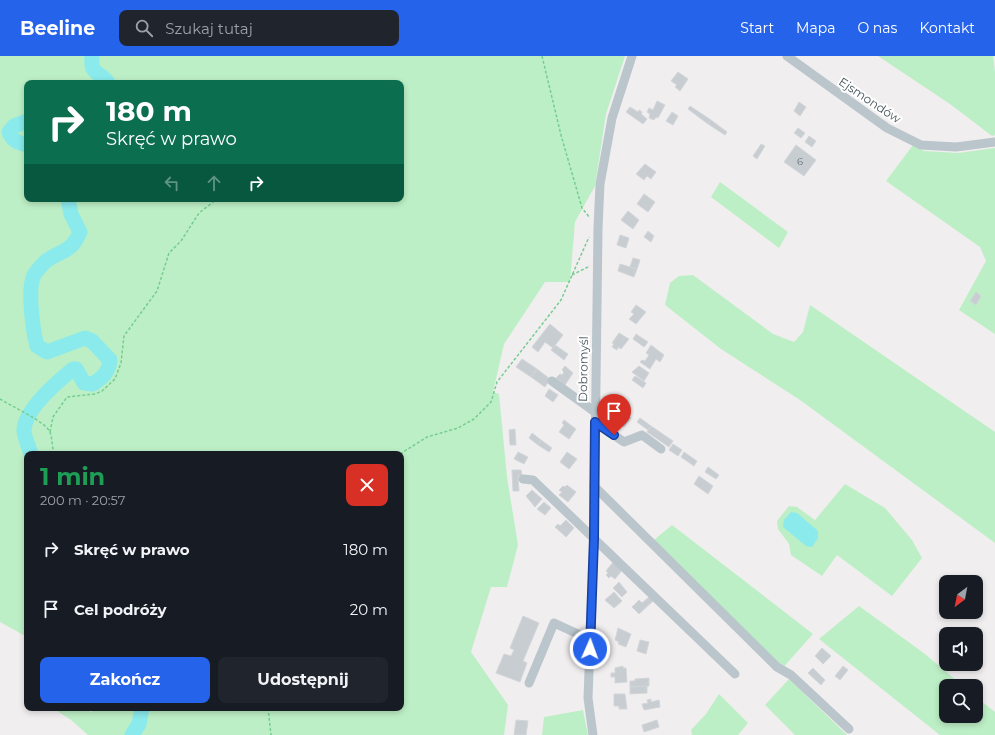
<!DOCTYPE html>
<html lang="pl">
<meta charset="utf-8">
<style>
:root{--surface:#171b24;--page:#20242c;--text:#f1f3f6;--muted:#9ea1a6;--accent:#2563eb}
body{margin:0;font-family:Montserrat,sans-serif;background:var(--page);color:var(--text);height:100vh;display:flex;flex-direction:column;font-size:15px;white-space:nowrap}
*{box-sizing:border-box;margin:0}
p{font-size:13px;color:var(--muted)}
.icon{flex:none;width:22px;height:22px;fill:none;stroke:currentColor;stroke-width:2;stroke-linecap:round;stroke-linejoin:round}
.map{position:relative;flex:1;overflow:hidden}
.panel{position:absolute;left:24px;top:395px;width:380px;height:260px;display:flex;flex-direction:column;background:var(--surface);border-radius:8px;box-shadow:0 2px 6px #0003}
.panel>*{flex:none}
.guide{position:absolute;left:24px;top:24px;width:380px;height:122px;border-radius:8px;box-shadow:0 2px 6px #0003;background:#0b6e4f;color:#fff;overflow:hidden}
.needle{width:26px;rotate:212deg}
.fabs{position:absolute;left:939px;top:519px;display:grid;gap:8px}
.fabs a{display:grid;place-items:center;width:44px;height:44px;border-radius:8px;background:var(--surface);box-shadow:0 2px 6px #0003;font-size:20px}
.pin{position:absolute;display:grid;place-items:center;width:34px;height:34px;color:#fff;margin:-41px -17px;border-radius:50% 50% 50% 0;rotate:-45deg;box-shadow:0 0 4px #0007}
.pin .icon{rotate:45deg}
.me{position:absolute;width:44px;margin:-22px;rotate:2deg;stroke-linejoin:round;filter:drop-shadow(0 0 3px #0008)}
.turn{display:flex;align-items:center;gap:14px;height:84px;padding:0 16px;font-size:18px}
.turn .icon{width:52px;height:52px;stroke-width:2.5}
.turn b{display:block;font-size:28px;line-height:34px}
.lanes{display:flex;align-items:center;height:38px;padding:0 16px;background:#0003;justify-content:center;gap:20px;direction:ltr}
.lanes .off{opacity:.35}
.round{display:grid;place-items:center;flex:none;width:42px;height:42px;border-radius:8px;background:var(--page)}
.overview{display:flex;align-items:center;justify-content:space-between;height:68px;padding:0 16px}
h1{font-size:24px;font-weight:700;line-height:30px;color:#1e9e55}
.action{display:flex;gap:8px;margin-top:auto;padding:8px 16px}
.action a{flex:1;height:46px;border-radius:8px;background:var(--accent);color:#fff;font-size:16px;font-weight:700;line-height:46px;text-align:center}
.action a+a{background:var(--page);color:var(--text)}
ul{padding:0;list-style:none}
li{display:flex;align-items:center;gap:12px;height:60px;padding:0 16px}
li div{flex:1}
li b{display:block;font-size:15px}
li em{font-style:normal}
header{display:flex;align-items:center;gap:24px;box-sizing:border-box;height:56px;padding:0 20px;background:var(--accent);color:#fff}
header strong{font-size:19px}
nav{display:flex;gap:22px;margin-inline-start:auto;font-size:14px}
.search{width:280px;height:36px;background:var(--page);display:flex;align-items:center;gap:10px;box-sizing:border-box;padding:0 14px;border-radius:8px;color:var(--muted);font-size:15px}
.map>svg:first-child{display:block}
.green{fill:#bdefc6;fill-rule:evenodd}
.water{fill:#8aeaec}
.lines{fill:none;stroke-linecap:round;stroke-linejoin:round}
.river{stroke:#8aeaec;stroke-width:15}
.building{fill:#c8cdd1;stroke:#d2d6da}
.path{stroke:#75cd90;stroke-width:1.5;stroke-dasharray:3 2;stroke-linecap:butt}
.minor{stroke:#bac6cc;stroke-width:9}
.route-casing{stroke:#184099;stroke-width:10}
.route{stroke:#2563eb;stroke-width:7}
.labels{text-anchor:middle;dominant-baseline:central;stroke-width:4;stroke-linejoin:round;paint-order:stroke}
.number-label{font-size:10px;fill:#677479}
.street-label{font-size:12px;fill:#47565c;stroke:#fff}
</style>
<header>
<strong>Beeline</strong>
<div class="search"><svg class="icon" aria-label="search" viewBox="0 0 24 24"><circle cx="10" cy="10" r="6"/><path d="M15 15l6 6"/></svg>Szukaj tutaj</div>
<nav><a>Start</a><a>Mapa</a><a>O nas</a><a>Kontakt</a></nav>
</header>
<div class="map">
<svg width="995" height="679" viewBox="0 0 995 679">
<rect width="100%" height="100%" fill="#f1eeef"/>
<g class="green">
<path d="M0,0H625L606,58L595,130L575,166L570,226H545L504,288L493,336L499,338L507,421L518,489L507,531H491L471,596L508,649L504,679H88L71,664L54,653L82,652L91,656L99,652H401V398H27V581L0,566ZM27,27H401V143H27Z"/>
<polygon points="878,0 993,0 995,16 995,79 992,80 950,48"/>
<polygon points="913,89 924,95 958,97 995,92 995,278 959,254 986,205 980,191 886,125"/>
<polygon points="720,126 788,176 779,192 711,141"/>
<polygon points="693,219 773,278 794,286 803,276 810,249 995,376 995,487 800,344 721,293 665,249 670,227 679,220"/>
<polygon points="845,428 885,452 912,484 922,502 892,540 837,499 822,520 791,499 789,488 778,473 777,465 789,450 797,451 815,464"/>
<polygon points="672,469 813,578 780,615 654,484"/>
<polygon points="859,550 925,598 963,630 946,630 946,660 976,660 976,641 995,656 995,679 940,679 819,583"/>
<polygon points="789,623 847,679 795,679 765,649"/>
<polygon points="719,638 748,667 738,679 692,679 691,674 706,658"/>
<polygon points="583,654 588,679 542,679 544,661"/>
</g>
<polygon class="water" points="791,456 797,457 818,475 818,482 812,491 806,490 783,471 784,464"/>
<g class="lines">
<g class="river">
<path d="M92,0C90,21 100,14 108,27"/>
<path d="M27,65L14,70L9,76C12,85 19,87 27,89"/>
<path d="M31,398C29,391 24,381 24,374C25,353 57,326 73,313H76L84,327L93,328C103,321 109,316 110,304L92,285L85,282L47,296L37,290C33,275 27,233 34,219C36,215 43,208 46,205C63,193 71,197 80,176L71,158L68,143"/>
<polyline points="132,679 139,668 142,652"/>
</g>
</g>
<g class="building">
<polygon points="678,16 688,23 680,35 675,31 677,29 671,25"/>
<polygon points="657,45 665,49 658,62 656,61 654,64 649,62 650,58 647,56 649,52 653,54"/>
<polygon points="799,46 806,51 800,60 794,55"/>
<polygon points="690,50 711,64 708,68 688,53"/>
<polygon points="630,51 638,56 639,54 642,56 641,58 647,63 643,68 626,56"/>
<polygon points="672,56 678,60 673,69 666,65"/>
<polygon points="711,64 727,76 725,79 708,68"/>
<polygon points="798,72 805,77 801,82 794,77"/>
<polygon points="809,80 816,85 812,91 805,86"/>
<polygon points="761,88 765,90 757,103 753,100"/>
<polygon points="796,89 816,104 804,120 784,106"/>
<polygon points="645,108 656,116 651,123 647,120 644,124 636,118"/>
<polygon points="644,138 655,146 648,156 637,148"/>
<polygon points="628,155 639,164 633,173 621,164"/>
<polygon points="648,175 654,180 651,186 644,181"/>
<polygon points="620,179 629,182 626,192 617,189"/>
<polygon points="633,202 640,204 637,213 630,211"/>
<polygon points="620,208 637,213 634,221 618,215"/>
<polygon points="976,236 981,240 976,249 970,245"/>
<polygon points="636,249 646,256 636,268 629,263 634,258 631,256"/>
<polygon points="550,268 563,279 553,292 545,286 538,296 532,291"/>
<polygon points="619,277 629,283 621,293 618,291 617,294 612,291 614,288 612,287"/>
<polygon points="636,278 648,286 644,291 633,283"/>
<polygon points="555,289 568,298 564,304 551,294"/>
<polygon points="651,289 664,299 660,306 656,303 650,313 640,306 642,304 645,305 649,299 646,297"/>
<polygon points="522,303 537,313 531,321 516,311"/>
<polygon points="565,310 573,317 565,329 556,322 560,318 562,319 564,316 562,314"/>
<polygon points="639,310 649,317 644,325 632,316"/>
<polygon points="537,313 550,323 545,331 531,321"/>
<polygon points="635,320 646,327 643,332 632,324"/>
<polygon points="549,333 558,339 553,346 545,340"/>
<polygon points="622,356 631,362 624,371 615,365 617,358 619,359"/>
<polygon points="640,362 651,370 648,374 637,366"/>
<polygon points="564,364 576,373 569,383 559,376 564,369 562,367"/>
<polygon points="651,370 673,385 669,391 647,376"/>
<polygon points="515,373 516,389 510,389 509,374"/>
<polygon points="532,377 541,384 538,389 529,382"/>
<polygon points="541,384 552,392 549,396 538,389"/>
<polygon points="673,388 682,394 678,400 669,394"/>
<polygon points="518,396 528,401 524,408 514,403"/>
<polygon points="567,396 577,403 569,413 560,406"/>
<polygon points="684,396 697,405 694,410 681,401"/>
<polygon points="708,411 719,419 716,423 705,416"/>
<polygon points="512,414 521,414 522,420 518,420 519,435 513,435"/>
<polygon points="699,420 713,430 708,438 694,428"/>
<polygon points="567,429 576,436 568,446 559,439 562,436 559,434 563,430 565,431"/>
<polygon points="532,434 542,443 535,451 526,440"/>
<polygon points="544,446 551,452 545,459 537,453"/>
<polygon points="566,464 574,472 566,481 555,471 558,468 560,470"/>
<polygon points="614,505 623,513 615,523 611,520 609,522 606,519 608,517 606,515"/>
<polygon points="619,526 627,536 622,541 613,532"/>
<polygon points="614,536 622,545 614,552 605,544"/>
<polygon points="649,541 653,545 639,558 632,551 639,544 642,547"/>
<polygon points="523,560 539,567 523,605 527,607 520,626 496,617 504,598 511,600 514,594 510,592"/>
<polygon points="618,572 631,578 626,591 618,588 619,586 615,584"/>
<polygon points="640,584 649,586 646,598 637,595"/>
<polygon points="822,592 831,600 823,608 815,600"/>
<polygon points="623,610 623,612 626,612 627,626 615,627 615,621 611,621 611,617 615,617 615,612"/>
<polygon points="843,610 848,614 840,624 835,620"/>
<polygon points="813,612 825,624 821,629 808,617"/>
<polygon points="649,622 649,630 630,631 630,625 635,625 635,623"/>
<polygon points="647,630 647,637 630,638 630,631"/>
<polygon points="614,638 625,638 627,653 619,653 619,650 614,650"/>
<polygon points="651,643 651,646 659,644 660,651 644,654 642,648 648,647 647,644"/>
<polygon points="516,664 528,665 526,679 514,679"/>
<polygon points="657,664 659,671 644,676 642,669"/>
</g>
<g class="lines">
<g class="path">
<polyline points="542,0 561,79 582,152 590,162"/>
<polyline points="572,219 590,210"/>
<path d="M0,343C11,350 46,366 50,376C53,384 51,391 55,398"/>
<polyline points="50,376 53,361 67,341 95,338 102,335 115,323 121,307 124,280 157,235 169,197 181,185 199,157 217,143"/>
<polyline points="400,398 427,381 458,372 474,363 491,346 497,326 561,244 589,181"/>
<polyline points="268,652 271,679"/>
</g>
<g class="minor">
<polyline points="787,0 887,72 921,89 956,91 995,86"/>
<polyline points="552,325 595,356"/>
<polyline points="595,366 624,386 642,379 661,393"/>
<polyline points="523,423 533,424 735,618"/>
<polyline points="594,430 777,611 791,619 849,673"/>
<polyline points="529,627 554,567 591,584"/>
<polyline points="593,679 588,642 594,482 598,172 600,128 612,62 632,0"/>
</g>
</g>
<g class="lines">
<defs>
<polyline id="route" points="590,593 594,482 595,366 614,379"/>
</defs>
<use href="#route" class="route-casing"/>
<use href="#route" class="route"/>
</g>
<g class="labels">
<g class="number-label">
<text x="800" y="105">6</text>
</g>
<g class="street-label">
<text transform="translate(870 44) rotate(34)">Ejsmondów</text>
<text transform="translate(583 313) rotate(-89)">Dobromyśl</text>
</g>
</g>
</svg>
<div class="fabs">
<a><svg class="needle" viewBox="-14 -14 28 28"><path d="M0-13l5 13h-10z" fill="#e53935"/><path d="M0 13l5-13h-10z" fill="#9ea1a6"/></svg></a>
<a><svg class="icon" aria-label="sound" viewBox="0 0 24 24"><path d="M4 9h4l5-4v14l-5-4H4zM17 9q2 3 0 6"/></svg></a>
<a><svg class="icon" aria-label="search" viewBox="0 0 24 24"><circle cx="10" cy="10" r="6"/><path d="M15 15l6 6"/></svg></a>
</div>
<div class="pin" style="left:614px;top:379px;background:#d93025"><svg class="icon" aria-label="arrive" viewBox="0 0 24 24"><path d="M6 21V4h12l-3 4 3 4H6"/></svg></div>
<svg class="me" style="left:590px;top:593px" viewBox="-20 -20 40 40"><circle r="17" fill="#2563eb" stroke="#fff" stroke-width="3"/><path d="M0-11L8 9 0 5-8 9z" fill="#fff"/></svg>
<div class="guide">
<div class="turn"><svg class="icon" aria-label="right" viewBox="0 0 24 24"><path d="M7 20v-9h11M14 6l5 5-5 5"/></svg><div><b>180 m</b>Skręć w prawo</div></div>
<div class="lanes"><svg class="icon off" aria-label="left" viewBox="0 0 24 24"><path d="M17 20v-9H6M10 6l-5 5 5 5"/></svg><svg class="icon off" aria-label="ahead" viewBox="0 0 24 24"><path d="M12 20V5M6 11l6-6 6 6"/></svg><svg class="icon" aria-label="right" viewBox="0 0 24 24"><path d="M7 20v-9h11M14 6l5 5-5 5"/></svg></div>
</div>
<section class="panel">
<div class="overview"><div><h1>1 min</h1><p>200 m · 20:57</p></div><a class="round" style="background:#d93025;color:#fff"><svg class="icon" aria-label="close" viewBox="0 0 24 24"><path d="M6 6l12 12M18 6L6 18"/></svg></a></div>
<ul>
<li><svg class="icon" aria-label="right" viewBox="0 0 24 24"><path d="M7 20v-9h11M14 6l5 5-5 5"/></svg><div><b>Skręć w prawo</b></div><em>180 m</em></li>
<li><svg class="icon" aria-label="arrive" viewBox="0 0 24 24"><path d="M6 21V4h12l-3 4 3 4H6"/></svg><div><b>Cel podróży</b></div><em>20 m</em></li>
</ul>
<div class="action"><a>Zakończ</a><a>Udostępnij</a></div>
</section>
</div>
